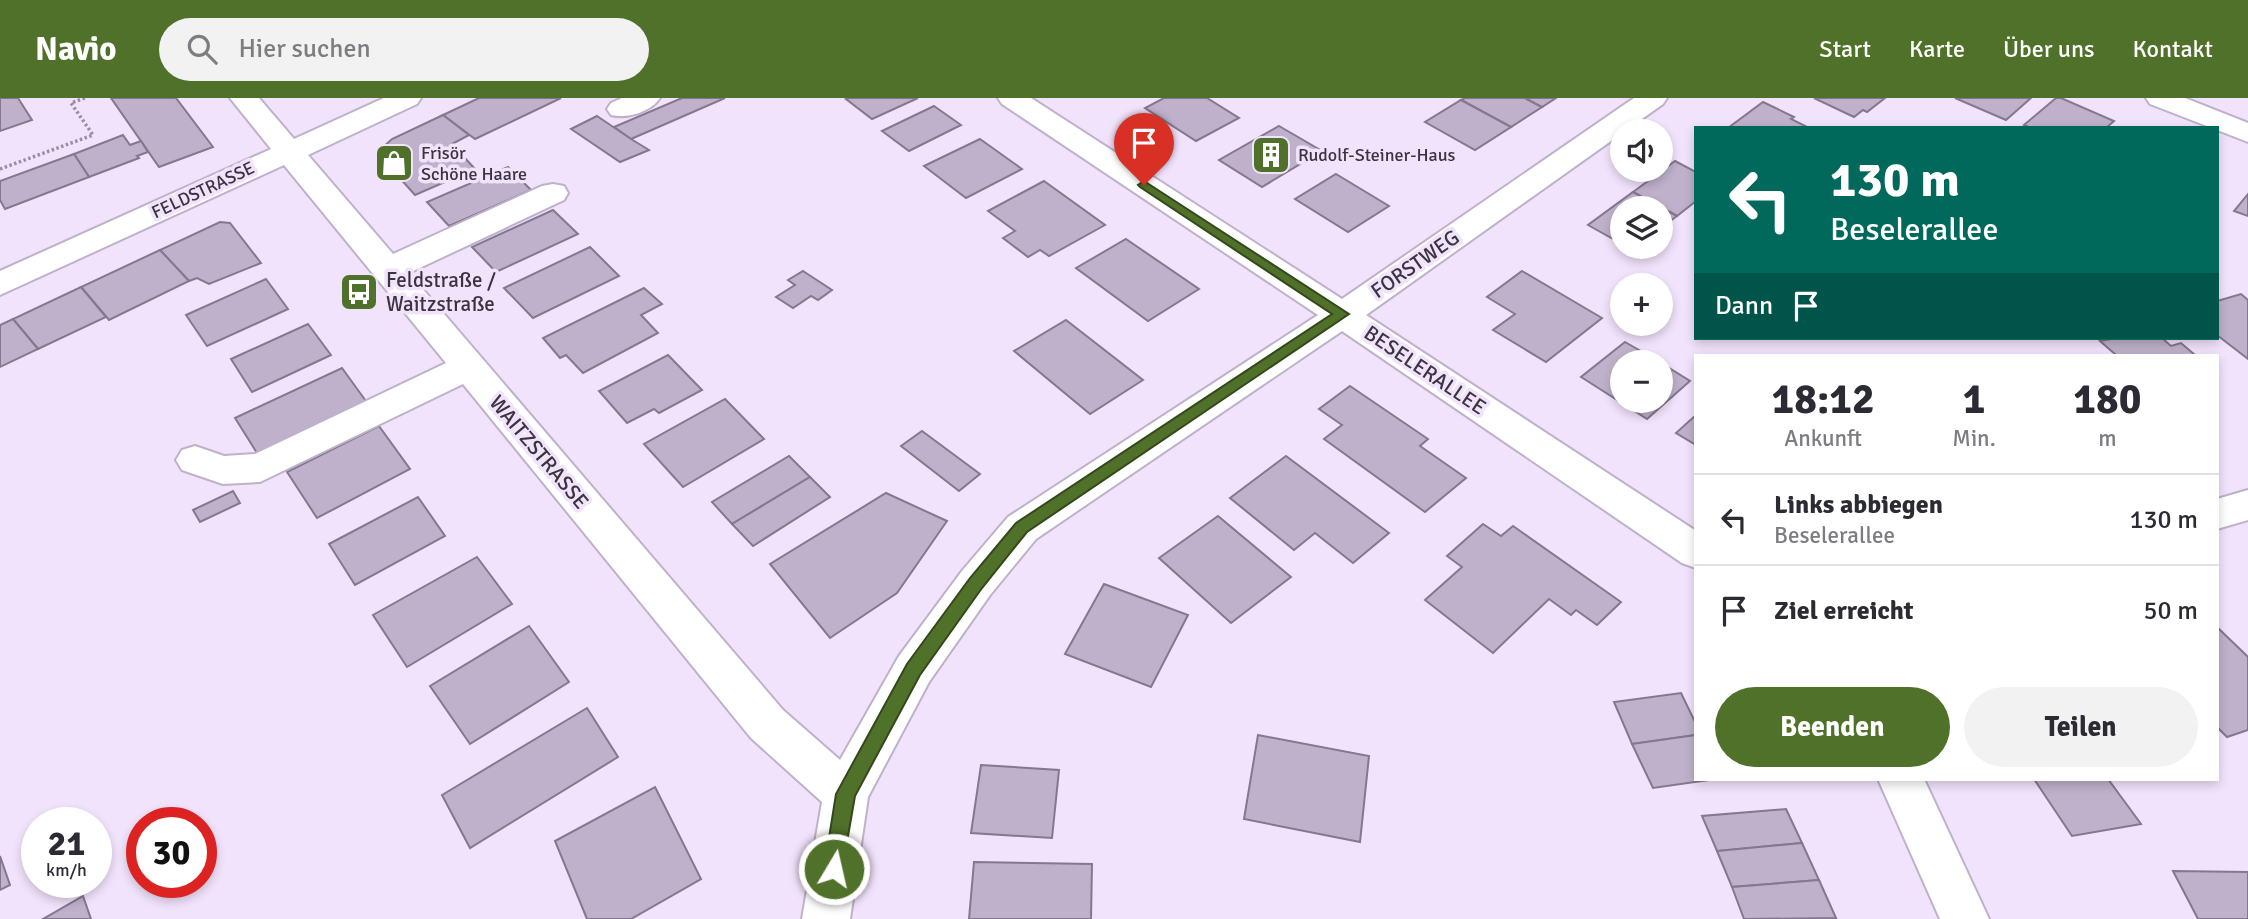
<!DOCTYPE html>
<html lang="de">
<meta charset="utf-8">
<style>
:root{--surface:#fff;--page:#f2f2f3;--text:#2b2b33;--muted:#7c7c81;--line:#e1e1e2;--accent:#507129}
body{margin:0;font-family:Signika,sans-serif;background:var(--page);color:var(--text);height:100vh;display:flex;flex-direction:column;font-size:26px;white-space:nowrap}
*{box-sizing:border-box;margin:0}
p{font-size:23px;color:var(--muted)}
.icon{flex:none;width:38px;height:38px;fill:none;stroke:currentColor;stroke-width:2;stroke-linecap:round;stroke-linejoin:round}
.map{position:relative;flex:1;overflow:hidden}
.panel{position:absolute;left:1694px;top:256px;width:525px;height:427px;display:flex;flex-direction:column;background:var(--surface);border-radius:0px;box-shadow:0 4px 10px #0003}
.panel>*{flex:none}
.hud{position:absolute;left:1694px;top:28px;width:525px;height:214px;border-radius:0px;box-shadow:0 4px 10px #0003;background:#00695c;color:#fff;overflow:hidden}
.fabs{position:absolute;left:1610px;top:21px;display:grid;gap:14px}
.fabs a{display:grid;place-items:center;width:63px;height:63px;border-radius:50%;background:var(--surface);box-shadow:0 4px 10px #0003;font-size:35px}
.speed{position:absolute;left:21px;top:709px;display:flex;gap:14px;font-size:35px;font-weight:700;text-align:center}
.speed>*{display:grid;place-content:center;width:91px;height:91px;border-radius:50%;background:var(--surface);box-shadow:0 4px 10px #0003;line-height:1}
.speed small{font-size:18px;font-weight:400}
.speed .limit{border:10px solid #d22;background:#fff;color:#111}
.pin{position:absolute;display:grid;place-items:center;width:60px;height:60px;color:#fff;margin:-72px -30px;border-radius:50% 50% 50% 0;rotate:-45deg;box-shadow:0 0 7px #0007}
.pin .icon{rotate:45deg}
.me{position:absolute;width:77px;margin:-38px;rotate:9deg;stroke-linejoin:round;filter:drop-shadow(0 0 5px #0008)}
.turn{display:flex;align-items:center;gap:24px;height:147px;padding:0 21px;font-size:32px}
.turn .icon{width:91px;height:91px;stroke-width:2.5}
.turn b{display:block;font-size:49px;line-height:60px}
.then{display:flex;align-items:center;height:66px;padding:0 21px;background:#0003;gap:14px;font-size:26px}
.eta{display:flex;justify-content:space-evenly;align-items:center;height:119px;text-align:center}
.eta b{font-size:42px;font-weight:700;line-height:49px}
.primary-button{display:flex;gap:14px;margin-top:auto;padding:14px 21px}
.primary-button a{flex:1;height:80px;border-radius:42px;background:var(--accent);color:#fff;font-size:28px;font-weight:700;line-height:80px;text-align:center}
.primary-button a+a{background:var(--page);color:var(--text)}
ul{padding:0;list-style:none}
li{display:flex;align-items:center;gap:21px;height:91px;padding:0 21px;border-top:2px solid var(--line)}
li div{flex:1}
li b{display:block;font-size:26px}
li em{font-style:normal}
header{display:flex;align-items:center;gap:42px;box-sizing:border-box;height:98px;padding:0 35px;background:var(--accent);color:#fff}
header strong{font-size:33px}
nav{display:flex;gap:38px;margin-inline-start:auto;font-size:24px}
.search{width:490px;height:63px;background:var(--page);display:flex;align-items:center;gap:18px;box-sizing:border-box;padding:0 24px;border-radius:38px;color:var(--muted);font-size:26px}
.map>svg:first-child{display:block}
.building{fill:#bfb1cb;stroke:#84778f;stroke-width:2}
.lines{fill:none;stroke-linecap:round;stroke-linejoin:round}
.minor-casing{stroke:#bfb1cb;stroke-width:4}
.path{stroke:#988ea0;stroke-width:3.5;stroke-dasharray:2.5 2.5;stroke-linecap:butt}
.minor{fill:#fff;fill-rule:evenodd}
.route{fill:#507129;stroke:#34491b;stroke-width:2}
.labels{text-anchor:middle;dominant-baseline:central;stroke-width:7;stroke-linejoin:round;paint-order:stroke}
.far-poi-label{font-size:18px;fill:#3a343f;stroke:#f2e3fd;text-anchor:start}
.far-street-label{font-size:18px;fill:#3a343f;stroke:#f2e3fd}
.street-label{font-size:21px;fill:#3a343f;stroke:#f2e3fd}
.poi-label{font-size:21px;fill:#3a343f;stroke:#f2e3fd;text-anchor:start}
</style>
<header>
<strong>Navio</strong>
<div class="search"><svg class="icon" aria-label="search" viewBox="0 0 24 24"><circle cx="10" cy="10" r="6"/><path d="M15 15l6 6"/></svg>Hier suchen</div>
<nav><a>Start</a><a>Karte</a><a>Über uns</a><a>Kontakt</a></nav>
</header>
<div class="map">
<svg width="2248" height="821" viewBox="0 0 2248 821">
<rect width="100%" height="100%" fill="#f2e3fd"/>
<g class="building">
<polygon points="0,0 18,0 32,22 0,33"/>
<polygon points="111,0 176,0 213,49 159,69"/>
<polygon points="479,0 561,0 475,41 443,17"/>
<polygon points="682,0 725,0 631,41 614,29"/>
<polygon points="849,0 918,0 872,21 846,1"/>
<polygon points="1164,0 1207,0 1239,20 1196,43 1145,10"/>
<polygon points="1465,0 1525,0 1542,9 1511,29 1461,2"/>
<polygon points="1525,0 1556,0 1542,9"/>
<polygon points="1814,0 1885,0 1867,14 1863,12 1854,19"/>
<polygon points="1955,0 2031,0 2006,22"/>
<polygon points="2056,0 2061,0 2114,23 2106,30 2031,30 2024,27"/>
<polygon points="1461,2 1511,29 1475,52 1425,24"/>
<polygon points="1763,4 1794,19 1791,21 1809,30 1728,30"/>
<polygon points="934,8 961,27 909,53 882,33"/>
<polygon points="443,17 469,37 452,46 475,71 415,97 380,58 383,49 392,41"/>
<polygon points="597,18 631,41 649,52 620,64 571,31"/>
<polygon points="1279,28 1322,53 1262,89 1219,62"/>
<polygon points="123,37 130,47 141,43 148,54 137,58 139,60 89,79 74,56"/>
<polygon points="980,41 1022,71 966,100 924,68"/>
<polygon points="74,56 89,79 5,111 0,102 0,83"/>
<polygon points="1675,63 1696,74 1696,103 1677,118 1633,94"/>
<polygon points="508,69 531,92 449,128 427,104"/>
<polygon points="1336,76 1389,108 1348,134 1295,101"/>
<polygon points="1044,83 1105,127 1049,158 1040,152 1028,159 1003,140 1015,133 988,113"/>
<polygon points="1633,94 1677,118 1661,130 1661,110 1622,110 1622,146 1588,127"/>
<polygon points="2248,96 2248,118 2234,113"/>
<polygon points="553,112 578,136 496,174 472,149"/>
<polygon points="220,124 230,125 261,165 209,186 197,180 189,183 160,152"/>
<polygon points="1126,141 1199,191 1148,223 1076,170"/>
<polygon points="590,149 619,178 533,220 504,190"/>
<polygon points="160,152 189,183 109,222 81,189"/>
<polygon points="803,173 832,192 818,202 811,198 793,210 776,199 795,187 788,182"/>
<polygon points="1522,173 1602,220 1546,264 1493,232 1515,216 1487,199"/>
<polygon points="266,181 288,211 207,248 186,217"/>
<polygon points="81,189 106,219 38,251 13,221"/>
<polygon points="644,190 662,206 641,217 658,235 583,275 566,257 560,260 543,240"/>
<polygon points="2241,196 2248,202 2248,261 2217,237 2217,203"/>
<polygon points="13,221 38,251 0,269 0,227"/>
<polygon points="1066,222 1143,282 1090,316 1014,253"/>
<polygon points="308,226 331,257 252,294 231,261"/>
<polygon points="2116,240 2162,240 2171,248 2181,245 2195,257 2116,257 2100,243"/>
<polygon points="1625,244 1660,264 1622,264 1622,303 1661,303 1661,265 1690,283 1647,321 1581,279"/>
<polygon points="668,257 702,292 659,315 654,311 627,325 599,293"/>
<polygon points="342,270 371,310 262,363 235,320"/>
<polygon points="1350,288 1428,341 1420,348 1466,380 1425,414 1324,341 1342,327 1319,311"/>
<polygon points="725,301 764,341 683,389 644,346"/>
<polygon points="1696,317 1696,347 1676,335"/>
<polygon points="379,328 410,371 317,420 287,374"/>
<polygon points="922,333 980,376 959,393 901,348"/>
<polygon points="789,358 810,379 732,426 712,404"/>
<polygon points="1286,358 1389,435 1353,465 1315,435 1294,452 1230,400"/>
<polygon points="810,379 830,399 753,448 732,426"/>
<polygon points="233,393 240,405 200,424 193,412"/>
<polygon points="886,395 947,423 897,495 830,540 770,466"/>
<polygon points="418,399 445,438 355,487 329,446"/>
<polygon points="1218,418 1291,479 1231,525 1159,460"/>
<polygon points="1483,426 1501,438 1513,428 1621,504 1597,527 1576,512 1571,517 1549,501 1493,555 1425,502 1462,469 1447,458"/>
<polygon points="477,459 512,506 407,569 373,517"/>
<polygon points="1104,486 1188,517 1151,589 1065,556"/>
<polygon points="529,528 569,584 470,646 430,588"/>
<polygon points="2217,529 2248,559 2248,632 2227,639 2217,629"/>
<polygon points="1681,595 1696,626 1696,637 1632,646 1614,604"/>
<polygon points="587,610 618,659 470,750 442,697"/>
<polygon points="1258,637 1369,658 1360,744 1244,721"/>
<polygon points="1696,637 1696,681 1716,681 1653,690 1632,646"/>
<polygon points="981,667 1059,672 1052,740 971,735"/>
<polygon points="2034,681 2108,681 2141,726 2072,738"/>
<polygon points="655,689 701,781 631,821 587,821 555,743"/>
<polygon points="1786,711 1802,745 1717,753 1702,718"/>
<polygon points="1802,745 1819,782 1732,789 1717,753"/>
<polygon points="0,758 10,787 0,792"/>
<polygon points="974,764 1092,766 1091,821 969,821"/>
<polygon points="2173,773 2248,774 2248,821 2198,821"/>
<polygon points="1819,782 1836,820 1744,821 1732,789"/>
<polygon points="83,798 91,821 43,821"/>
</g>
<g class="lines">
<defs>
<g id="minor">
<polygon points="230,0 259,0 294,41 384,0 421,0 417,6 308,57 393,156 542,88 553,86 564,88 568,95 564,102 409,175 783,612 840,662 899,558 962,473 1008,419 1318,217 1002,6 998,0 1031,0 1342,201 1634,0 1667,0 1663,6 1366,217 1696,433 1696,470 1682,465 1342,233 1036,441 990,497 929,584 868,699 850,821 802,821 822,704 751,640 463,286 260,384 223,386 182,372 176,362 182,352 195,348 224,358 255,356 446,265 284,67 0,197 0,173 271,51"/>
<path d="M622,0H660C651,14 626,21 611,17L607,11L611,5Z"/>
<polygon points="2146,0 2185,0 2248,25 2248,44 2150,6"/>
<polygon points="2248,392 2248,422 2217,431 2217,401"/>
<polygon points="1878,681 1924,681 1989,821 1940,821"/>
</g>
</defs>
<use href="#minor" class="minor-casing"/>
<polyline class="path" points="0,71 93,37 71,5 85,0"/>
<use href="#minor" class="minor"/>
</g>
<polygon class="route" points="1144,83 1349,216 1027,434 982,490 920,577 855,698 841,778 834,781 827,778 824,771 836,696 907,566 970,480 1016,425 1332,216 1140,89 1138,87"/>
<defs>
<symbol id="building-square" viewBox="-11 -11 22 22"><rect x="-9" y="-9" width="18" height="18" rx="4" fill="#507129" stroke="#f2e3fd"/><path d="M-4-6H4V6H1V3H-1V6H-4ZM-2.5-4.3h1.7v1.8h-1.7ZM.8-4.3h1.7v1.8H.8ZM-2.5-1h1.7V.8h-1.7ZM.8-1h1.7V.8H.8Z" fill="#fff"/></symbol>
<symbol id="shop-square" viewBox="-11 -11 22 22"><rect x="-9" y="-9" width="18" height="18" rx="4" fill="#507129" stroke="#f2e3fd"/><path d="M-5-2.5h2.3a2.7 3.5 0 0 1 5.4 0H5L5.5 6h-11ZM-1.5-2.5h3a1.5 2.3 0 0 0-3 0Z" fill="#fff"/></symbol>
<symbol id="bus-square" viewBox="-11 -11 22 22"><rect x="-9" y="-9" width="18" height="18" rx="4" fill="#507129" stroke="#f2e3fd"/><path d="M-5-6H5V4H4V6H2V4H-2V6H-4V4H-5ZM-3.5-4V0h7V-4ZM-3.5 1.2v1.5H-2V1.2ZM2 1.2v1.5H3.5V1.2Z" fill="#fff"/></symbol>
</defs>
<g fill-rule="evenodd">
<use href="#building-square" x="1249" y="35" width="44" height="44"/>
<use href="#shop-square" x="372" y="43" width="44" height="44"/>
<use href="#bus-square" x="337" y="172" width="44" height="44"/>
</g>
<g class="labels">
<g class="far-poi-label">
<text x="421" y="55">Frisör<tspan x="421" dy="21">Schöne Haare</tspan></text>
<text x="1298" y="57">Rudolf-Steiner-Haus</text>
</g>
<g class="far-street-label">
<text transform="translate(203 92) rotate(-25)">FELDSTRASSE</text>
</g>
<g class="street-label">
<text transform="translate(1415 166) rotate(-35)">FORSTWEG</text>
<text transform="translate(1425 272) rotate(34)">BESELERALLEE</text>
<text transform="translate(539 354) rotate(50)">WAITZSTRASSE</text>
</g>
<g class="poi-label">
<text x="386" y="182">Feldstraße /<tspan x="386" dy="24">Waitzstraße</tspan></text>
</g>
</g>
</svg>
<div class="fabs">
<a><svg class="icon" aria-label="sound" viewBox="0 0 24 24"><path d="M4 9h4l5-4v14l-5-4H4zM17 9q2 3 0 6"/></svg></a>
<a><svg class="icon" aria-label="layers" viewBox="0 0 24 24"><path d="M12 4l9 5-9 5-9-5zM3 14l9 5 9-5"/></svg></a>
<a>+</a>
<a>−</a>
</div>
<div class="speed"><div>21<small>km/h</small></div><div class="limit">30</div></div>
<div class="pin" style="left:1144px;top:87px;background:#d93025"><svg class="icon" aria-label="arrive" viewBox="0 0 24 24"><path d="M6 21V4h12l-3 4 3 4H6"/></svg></div>
<svg class="me" style="left:834px;top:771px" viewBox="-20 -20 40 40"><circle r="17" fill="#507129" stroke="#fff" stroke-width="3"/><path d="M0-11L8 9 0 5-8 9z" fill="#fff"/></svg>
<div class="hud">
<div class="turn"><svg class="icon" aria-label="left" viewBox="0 0 24 24"><path d="M17 20v-9H6M10 6l-5 5 5 5"/></svg><div><b>130 m</b>Beselerallee</div></div>
<div class="then">Dann<svg class="icon" aria-label="arrive" viewBox="0 0 24 24"><path d="M6 21V4h12l-3 4 3 4H6"/></svg></div>
</div>
<section class="panel">
<div class="eta">
<div><b>18:12</b><p>Ankunft</p></div>
<div><b>1</b><p>Min.</p></div>
<div><b>180</b><p>m</p></div>
</div>
<ul>
<li><svg class="icon" aria-label="left" viewBox="0 0 24 24"><path d="M17 20v-9H6M10 6l-5 5 5 5"/></svg><div><b>Links abbiegen</b><p>Beselerallee</p></div><em>130 m</em></li>
<li><svg class="icon" aria-label="arrive" viewBox="0 0 24 24"><path d="M6 21V4h12l-3 4 3 4H6"/></svg><div><b>Ziel erreicht</b></div><em>50 m</em></li>
</ul>
<div class="primary-button"><a>Beenden</a><a>Teilen</a></div>
</section>
</div>
